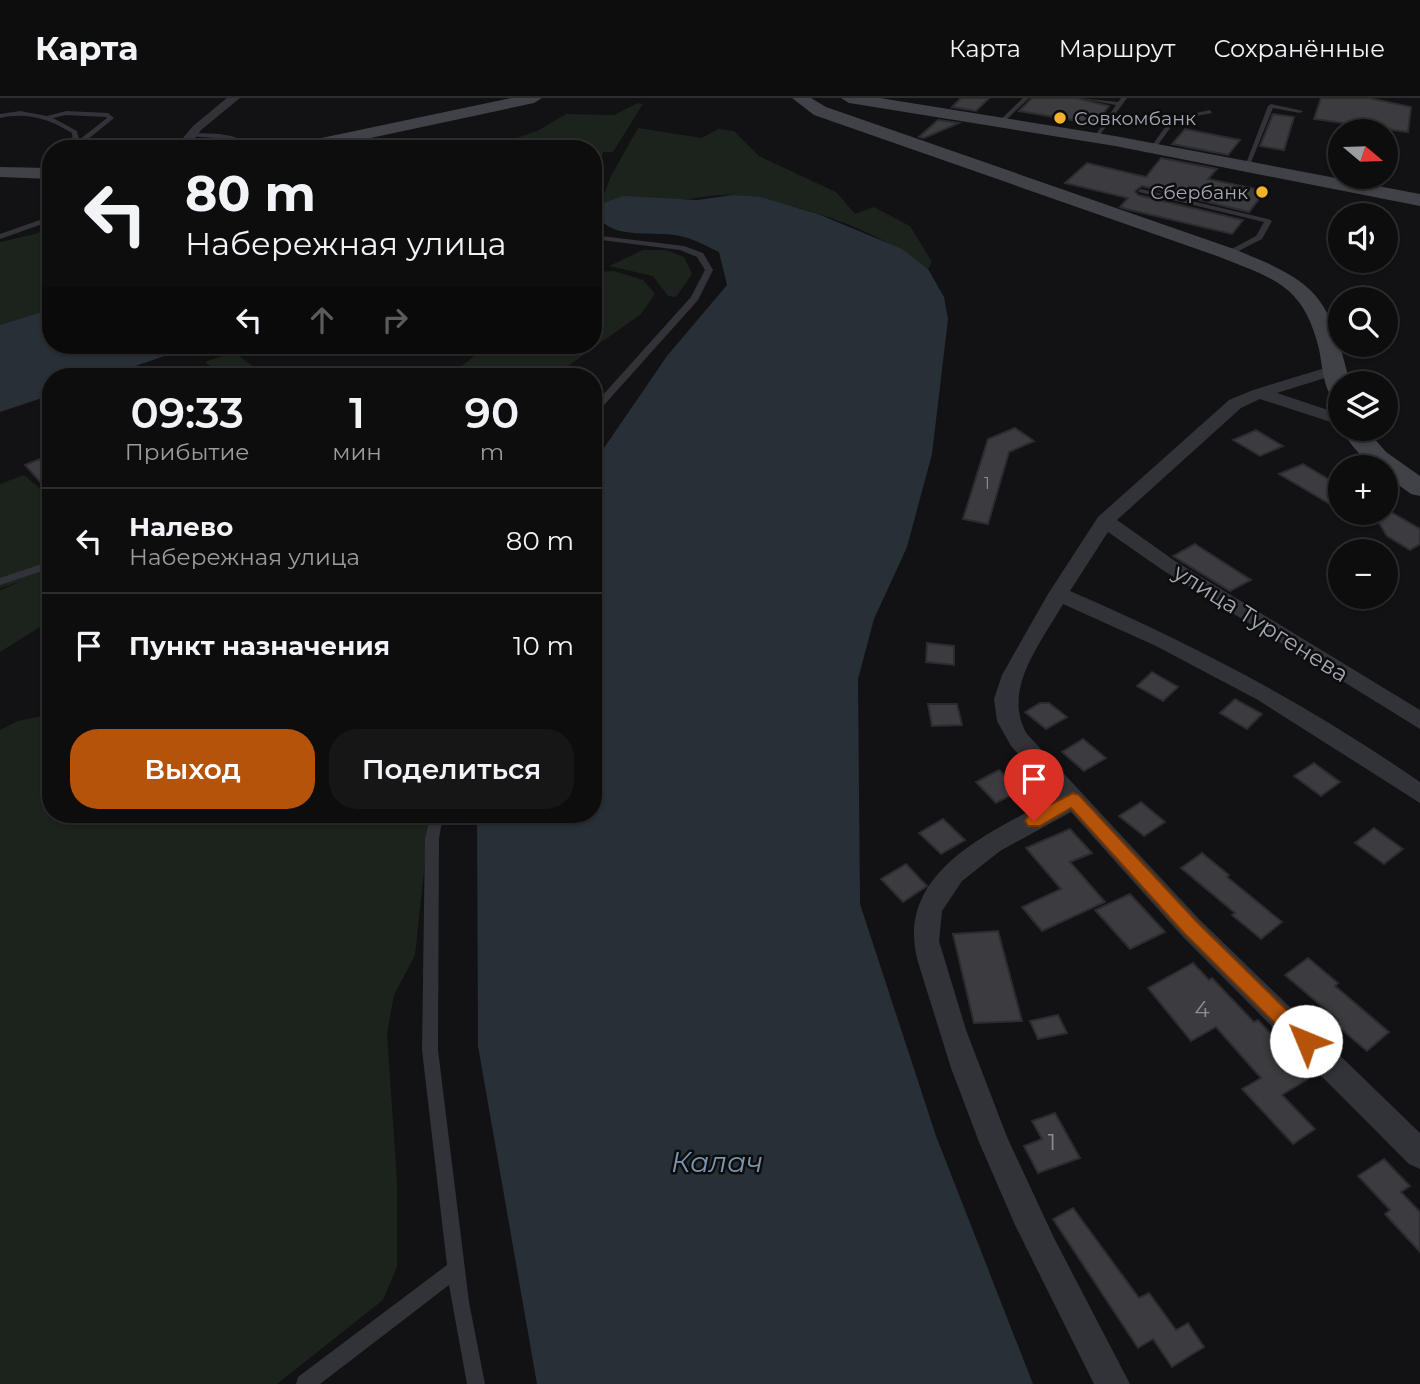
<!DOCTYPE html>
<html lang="ru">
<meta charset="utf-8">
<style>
:root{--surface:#0e0d0e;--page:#171617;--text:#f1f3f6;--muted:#9b9c9e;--line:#2e2d2e;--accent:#b45309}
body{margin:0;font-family:Montserrat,sans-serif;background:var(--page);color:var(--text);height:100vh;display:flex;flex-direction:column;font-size:26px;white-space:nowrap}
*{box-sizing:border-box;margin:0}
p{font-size:23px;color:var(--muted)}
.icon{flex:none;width:38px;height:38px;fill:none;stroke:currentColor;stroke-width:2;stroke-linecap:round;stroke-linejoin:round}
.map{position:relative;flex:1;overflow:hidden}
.sheet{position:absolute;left:42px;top:270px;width:560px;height:455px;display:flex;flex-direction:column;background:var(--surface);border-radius:28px;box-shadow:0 2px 5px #0004,0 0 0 2px var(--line)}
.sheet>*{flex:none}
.hud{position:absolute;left:42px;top:42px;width:560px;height:214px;border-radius:28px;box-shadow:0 2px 5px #0004,0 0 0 2px var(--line);background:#0e0d0e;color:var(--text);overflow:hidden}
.needle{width:46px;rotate:109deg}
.fabs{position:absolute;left:1328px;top:21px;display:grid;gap:14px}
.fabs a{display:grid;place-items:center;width:70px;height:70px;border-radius:50%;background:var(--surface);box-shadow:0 2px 5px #0004,0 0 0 2px var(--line);font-size:35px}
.pin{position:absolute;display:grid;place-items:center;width:60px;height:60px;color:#fff;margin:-72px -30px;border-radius:50% 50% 50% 0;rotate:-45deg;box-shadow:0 0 7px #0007}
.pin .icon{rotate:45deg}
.me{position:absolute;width:77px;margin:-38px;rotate:315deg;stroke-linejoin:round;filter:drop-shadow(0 0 5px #0008)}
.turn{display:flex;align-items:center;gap:24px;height:147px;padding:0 28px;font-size:32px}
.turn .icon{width:91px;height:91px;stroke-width:2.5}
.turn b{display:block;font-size:49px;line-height:60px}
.lanes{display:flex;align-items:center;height:66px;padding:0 28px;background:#0003;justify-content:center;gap:35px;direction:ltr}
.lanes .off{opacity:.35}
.eta{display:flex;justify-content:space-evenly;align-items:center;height:119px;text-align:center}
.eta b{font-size:42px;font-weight:600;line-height:49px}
.button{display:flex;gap:14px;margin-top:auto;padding:14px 28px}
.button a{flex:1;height:80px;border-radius:28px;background:var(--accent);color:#fff;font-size:28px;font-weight:600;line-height:80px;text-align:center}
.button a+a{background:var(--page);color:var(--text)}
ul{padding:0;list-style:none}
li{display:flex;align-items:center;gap:21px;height:105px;padding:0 28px;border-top:2px solid var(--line)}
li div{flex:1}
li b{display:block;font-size:26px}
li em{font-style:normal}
header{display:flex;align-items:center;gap:42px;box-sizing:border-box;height:98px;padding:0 35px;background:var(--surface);border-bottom:2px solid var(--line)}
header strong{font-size:33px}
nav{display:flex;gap:38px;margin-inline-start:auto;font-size:24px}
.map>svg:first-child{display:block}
.green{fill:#1c231d}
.water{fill:#283037}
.building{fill:#3c3c40;stroke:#2c2b2f;stroke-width:2}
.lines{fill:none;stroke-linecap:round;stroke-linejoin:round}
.lane{fill:#323338;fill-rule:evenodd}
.street{fill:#323338;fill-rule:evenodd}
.secondary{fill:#404248;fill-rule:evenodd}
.route{fill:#b45309;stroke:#753606;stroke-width:2}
.poi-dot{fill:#f3b329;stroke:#0d0d0e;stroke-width:2.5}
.labels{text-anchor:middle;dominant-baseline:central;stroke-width:5;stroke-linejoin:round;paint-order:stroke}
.far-number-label{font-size:16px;fill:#898d97}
.far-poi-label{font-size:19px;fill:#a3a8b4;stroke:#0d0d0e;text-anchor:start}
.street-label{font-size:23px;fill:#a3a8b4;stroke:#0d0d0e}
.near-number-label{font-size:23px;fill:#898d97}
.near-water-label{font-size:28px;font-style:italic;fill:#7995b0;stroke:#0d0d0e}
</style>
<header>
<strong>Карта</strong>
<nav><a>Карта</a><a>Маршрут</a><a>Сохранённые</a></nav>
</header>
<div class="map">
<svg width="1420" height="1286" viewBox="0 0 1420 1286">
<rect width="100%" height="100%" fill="#121113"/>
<g class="green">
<polygon points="638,5 643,6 613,54 603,54 593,94 593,51 462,51 517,40 539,32 566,16 614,17"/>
<path d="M638,30L702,40L718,31L734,33L759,58L836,94L855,116L874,109L910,128L932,164L928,171C875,130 802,106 735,97C716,95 692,102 671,102C644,102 624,95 599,109L611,78Z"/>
<polygon points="51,129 51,211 0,227 0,144 35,136"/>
<polygon points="643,152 666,152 684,159 692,176 676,199 668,198 653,178 609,168"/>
<polygon points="614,173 643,182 655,196 641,216 554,278 449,278 488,247 593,247 593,174"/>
<polygon points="234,254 261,275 221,278 205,264"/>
<polygon points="24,377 51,400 43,476 51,492 51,522 0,554 0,492 20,484 0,490 0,386"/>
<polygon points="51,616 51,716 430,716 415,857 394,897 387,936 397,1082 397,1169 383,1202 277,1286 0,1286 0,632 18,623"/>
</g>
<g class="water">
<path d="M733,97L760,99L818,116L902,151L928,171L944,199L948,221L932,356L907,449L874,521L858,581L860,806L936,1038L1033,1286H537L478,948L477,716H593V366L667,258L727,187L719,154C708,149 696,142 684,139C657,131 612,144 597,117L593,116V109L623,98L697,102Z"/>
<polygon points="51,211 51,247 197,247 106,278 51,278 51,297 0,314 0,227"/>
</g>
<g class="building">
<polygon points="961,0 989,0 976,13 952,9"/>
<polygon points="1032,0 1076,0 1109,8 1095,26 1019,13"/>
<polygon points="1321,0 1369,0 1411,9 1408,34 1314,21"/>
<polygon points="1273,16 1294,19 1284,52 1260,48"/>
<polygon points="938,22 959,25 924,40 919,39"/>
<polygon points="1185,31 1240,42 1228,57 1172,46"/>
<polygon points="1161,60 1217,71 1208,81 1265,93 1249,114 1142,88 1135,93 1138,97 1243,122 1232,136 1126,111 1120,109 1128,100 1065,85 1087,65 1146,79"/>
<polygon points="1015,330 1034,343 1009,354 988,426 963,421 988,341"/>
<polygon points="1256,332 1283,348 1260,358 1233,342"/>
<polygon points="51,357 51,396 25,367"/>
<polygon points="1303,366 1340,388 1340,412 1279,376"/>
<polygon points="1386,411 1420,431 1420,446 1410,452 1387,438 1373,415 1386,415"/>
<polygon points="1195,446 1251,482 1230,493 1173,458"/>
<polygon points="927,545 954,548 954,567 926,564"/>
<polygon points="1152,574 1178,589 1163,603 1137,588"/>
<polygon points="1235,601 1262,616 1247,631 1220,615"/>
<polygon points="1040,605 1049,605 1067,619 1046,631 1025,614"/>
<polygon points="928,606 957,606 962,627 932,628"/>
<polygon points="1083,641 1106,660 1084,673 1062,654"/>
<polygon points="1314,665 1340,684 1321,698 1294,678"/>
<polygon points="999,672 1020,692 996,705 976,684"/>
<polygon points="1141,704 1165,724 1144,738 1119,718"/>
<polygon points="943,721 965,742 941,756 919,735"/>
<polygon points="1374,730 1403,751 1384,766 1355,745"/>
<polygon points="1070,731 1092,755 1070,764 1105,804 1042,833 1022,809 1061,791 1026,750"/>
<polygon points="1202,755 1229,777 1227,779 1282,824 1261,841 1232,817 1235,815 1181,770"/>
<polygon points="906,766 927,788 903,804 881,781"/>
<polygon points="1130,796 1165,834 1130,851 1095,812"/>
<polygon points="998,833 1022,923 974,925 953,836"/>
<polygon points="1308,860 1338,885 1335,888 1389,934 1367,953 1334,925 1338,922 1285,877"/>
<polygon points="1193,865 1209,882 1212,880 1254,924 1258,922 1311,979 1282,997 1315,1031 1293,1046 1242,991 1261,980 1216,929 1191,943 1148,890"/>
<polygon points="1058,917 1067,935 1038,941 1030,923"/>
<polygon points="1055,1015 1080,1060 1038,1075 1024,1048 1042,1041 1032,1023"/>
<polygon points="1384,1061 1410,1088 1401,1094 1420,1114 1420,1154 1385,1116 1390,1112 1358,1078"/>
<polygon points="1073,1110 1139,1200 1149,1195 1176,1232 1188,1225 1204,1249 1172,1269 1153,1241 1138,1250 1053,1121"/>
</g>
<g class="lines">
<g class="lane">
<polygon points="1023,0 1029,0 1002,26 998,26 998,24"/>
<polygon points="1079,0 1118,4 1121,0 1127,0 1097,41 1094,39 1116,7"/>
<polygon points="1271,6 1303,13 1300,15 1273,10 1250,67 1245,68 1268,8"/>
<polygon points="1210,12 1212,15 1176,22 1155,51 1150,50 1172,20"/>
<path d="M66,13L108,15L114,20L76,51H70L73,47L72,35C49,21 27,14 0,20V16L20,13L47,18ZM66,17L106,19L107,20L79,42L77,33L53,20Z"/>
<path d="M190,35C213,36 236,33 253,51H246L229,41L188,38V36Z"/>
<polygon points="1141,91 1268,121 1272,123 1262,141 1229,158 1226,158 1226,154 1256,138 1264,124 1139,94 1138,93"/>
<polygon points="51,118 51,123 0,141 0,136"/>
<polygon points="593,137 684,148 703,155 713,172 698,202 596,316 593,317 593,308 691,199 705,172 697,159 680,152 593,141"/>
<polygon points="51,463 51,470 0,487 0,480"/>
<polygon points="431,716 443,716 439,741 438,952 469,1204 485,1286 467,1286 449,1187 320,1286 296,1286 298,1279 447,1167 422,952 425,741"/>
</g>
<g class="street">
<polygon points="227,0 240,0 201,32 187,51 174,51 193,28"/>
<path d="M1335,267L1341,269V275L1277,295L1340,316V327L1260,301L1241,310L1117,422L1175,463L1420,612V631L1161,471L1108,434L1070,493C1193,546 1309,607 1420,684V705L1258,602L1156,548L1063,506C1041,545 1001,592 1027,636L1200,822L1420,1035V1071L1409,1066L1182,838L1071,714L1000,753L962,783L942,813L939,843L966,932L1007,1039L1054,1140L1130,1286H1094L1015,1127L979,1044L951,970L918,864C893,774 992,733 1057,699L1011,648L997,623L994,601L1002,577L1048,496L1098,419L1229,302L1253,292Z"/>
</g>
<g class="secondary">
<polygon points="511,0 542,0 534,5 319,51 284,51 293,46"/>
<path d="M792,0H811L826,9L1231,150C1317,184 1328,195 1350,285H1340V300L1331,298C1323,286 1322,266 1319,251C1303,186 1274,181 1217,158L814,17Z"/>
<polygon points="841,0 880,0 1115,38 1420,96 1420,108 1115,48 849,5"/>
<polygon points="0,69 51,70 51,81 0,79"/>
<path d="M1341,331H1366L1386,354L1420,378V398L1411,396L1386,378V369C1366,369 1351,347 1341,331Z"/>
</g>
</g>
<polygon class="route" points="1073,695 1079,697 1197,824 1312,937 1315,943 1312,949 1306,952 1299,949 1184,835 1071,710 1040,728 1028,728 1025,723 1028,718"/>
<g class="poi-dot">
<circle cx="1060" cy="20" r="7"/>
<circle cx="1262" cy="94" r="7"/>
</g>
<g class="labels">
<g class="far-number-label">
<text x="987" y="385">1</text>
</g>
<g class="far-poi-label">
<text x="1074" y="20">Совкомбанк</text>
<text x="1248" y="94" text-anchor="end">Сбербанк</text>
</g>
<g class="street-label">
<text transform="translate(1261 525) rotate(32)">улица Тургенева</text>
</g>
<g class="near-number-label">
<text x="1202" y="911">4</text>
<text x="1052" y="1044">1</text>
</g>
<g class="near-water-label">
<text x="717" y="1064">Калач</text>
</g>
</g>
</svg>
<div class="fabs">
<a><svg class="needle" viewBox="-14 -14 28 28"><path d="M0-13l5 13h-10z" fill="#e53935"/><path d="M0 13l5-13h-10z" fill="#9b9c9e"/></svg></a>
<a><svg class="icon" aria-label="sound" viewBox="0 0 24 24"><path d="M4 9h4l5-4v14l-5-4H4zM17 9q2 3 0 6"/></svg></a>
<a><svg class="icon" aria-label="search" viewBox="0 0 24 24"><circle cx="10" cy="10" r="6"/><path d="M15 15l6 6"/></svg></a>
<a><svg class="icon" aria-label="layers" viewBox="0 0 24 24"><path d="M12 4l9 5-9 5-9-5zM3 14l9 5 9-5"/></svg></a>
<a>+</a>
<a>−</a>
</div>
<div class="pin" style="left:1034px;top:723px;background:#d93025"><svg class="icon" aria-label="arrive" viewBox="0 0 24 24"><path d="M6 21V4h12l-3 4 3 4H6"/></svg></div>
<svg class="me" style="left:1306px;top:943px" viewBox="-20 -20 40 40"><circle r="19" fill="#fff"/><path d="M0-13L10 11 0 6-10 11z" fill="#b45309"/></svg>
<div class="hud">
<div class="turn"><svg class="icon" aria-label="left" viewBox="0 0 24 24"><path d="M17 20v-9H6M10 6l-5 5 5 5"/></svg><div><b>80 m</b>Набережная улица</div></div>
<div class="lanes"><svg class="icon" aria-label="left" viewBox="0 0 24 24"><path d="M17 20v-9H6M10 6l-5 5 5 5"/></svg><svg class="icon off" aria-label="ahead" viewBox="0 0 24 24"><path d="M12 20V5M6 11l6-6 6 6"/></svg><svg class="icon off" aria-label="right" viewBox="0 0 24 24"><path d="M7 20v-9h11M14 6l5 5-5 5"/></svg></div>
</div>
<section class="sheet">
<div class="eta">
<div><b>09:33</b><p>Прибытие</p></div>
<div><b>1</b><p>мин</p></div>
<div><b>90</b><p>m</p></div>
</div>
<ul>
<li><svg class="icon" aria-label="left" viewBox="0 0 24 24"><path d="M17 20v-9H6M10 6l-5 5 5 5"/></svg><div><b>Налево</b><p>Набережная улица</p></div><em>80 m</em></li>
<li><svg class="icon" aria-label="arrive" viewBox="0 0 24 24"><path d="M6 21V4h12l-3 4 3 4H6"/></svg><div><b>Пункт назначения</b></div><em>10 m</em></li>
</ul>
<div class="button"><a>Выход</a><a>Поделиться</a></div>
</section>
</div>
